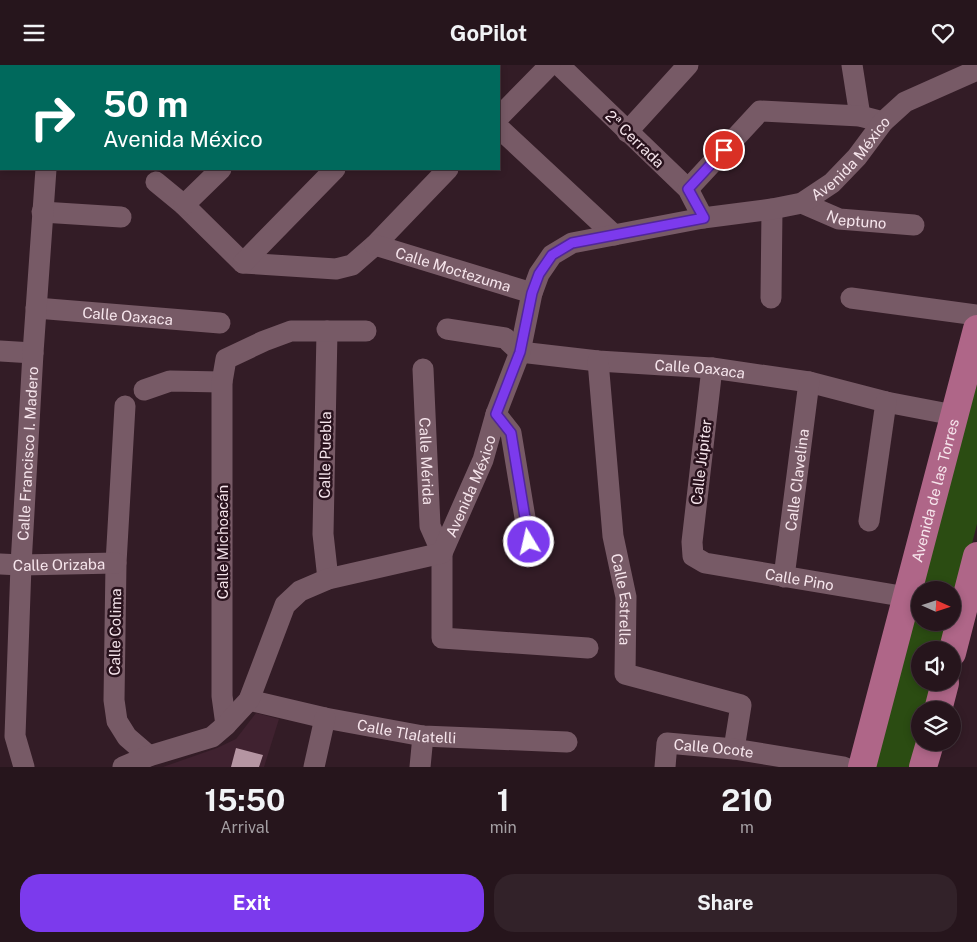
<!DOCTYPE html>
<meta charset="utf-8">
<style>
:root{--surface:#26151c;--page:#322229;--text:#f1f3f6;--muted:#a49fa3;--line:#42343b;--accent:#7c3aed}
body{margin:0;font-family:"Public Sans",sans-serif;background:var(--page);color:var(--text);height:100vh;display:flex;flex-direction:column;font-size:19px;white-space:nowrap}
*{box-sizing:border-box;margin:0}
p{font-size:16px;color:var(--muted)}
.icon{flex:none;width:28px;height:28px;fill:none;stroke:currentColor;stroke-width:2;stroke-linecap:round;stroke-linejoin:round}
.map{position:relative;height:702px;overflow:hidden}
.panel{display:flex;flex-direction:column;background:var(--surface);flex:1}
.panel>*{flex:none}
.banner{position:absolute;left:0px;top:0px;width:500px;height:105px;box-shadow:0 2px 8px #0003,0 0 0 1px var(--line);background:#00695c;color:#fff;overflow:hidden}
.needle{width:32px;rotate:93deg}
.tools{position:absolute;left:911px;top:516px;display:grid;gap:10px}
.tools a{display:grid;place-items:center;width:50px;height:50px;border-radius:50%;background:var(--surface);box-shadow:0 2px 8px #0003,0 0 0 1px var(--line);font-size:25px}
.pin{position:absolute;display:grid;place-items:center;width:42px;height:42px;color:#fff;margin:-21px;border:2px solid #fff;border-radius:50%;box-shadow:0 1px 5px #0007}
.me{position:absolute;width:55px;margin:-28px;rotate:351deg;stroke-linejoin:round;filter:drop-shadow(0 0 4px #0008)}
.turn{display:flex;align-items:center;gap:18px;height:105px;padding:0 20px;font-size:22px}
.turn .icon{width:65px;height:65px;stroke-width:2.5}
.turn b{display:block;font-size:35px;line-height:42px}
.eta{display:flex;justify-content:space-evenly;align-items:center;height:85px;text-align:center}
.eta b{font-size:30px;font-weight:700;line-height:35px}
.primary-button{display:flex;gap:10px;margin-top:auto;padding:10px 20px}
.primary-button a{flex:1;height:58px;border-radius:20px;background:var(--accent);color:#fff;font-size:20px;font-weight:700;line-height:58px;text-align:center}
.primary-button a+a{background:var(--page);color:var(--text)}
header{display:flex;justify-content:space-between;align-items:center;height:65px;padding:0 20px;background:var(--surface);font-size:22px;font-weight:700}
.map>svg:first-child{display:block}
.built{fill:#402230}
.green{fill:#2b4c12}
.building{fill:#b595a2}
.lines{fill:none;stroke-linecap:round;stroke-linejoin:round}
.minor{stroke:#775a66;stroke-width:21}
.major{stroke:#af6688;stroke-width:28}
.route-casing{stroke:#51269a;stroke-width:12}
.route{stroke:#7c3aed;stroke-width:9}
.labels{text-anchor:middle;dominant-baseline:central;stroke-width:5;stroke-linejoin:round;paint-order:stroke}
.street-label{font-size:15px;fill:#f6e5ec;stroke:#29121d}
</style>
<header><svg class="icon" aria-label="menu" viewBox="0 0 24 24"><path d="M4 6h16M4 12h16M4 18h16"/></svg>GoPilot<svg class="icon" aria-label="heart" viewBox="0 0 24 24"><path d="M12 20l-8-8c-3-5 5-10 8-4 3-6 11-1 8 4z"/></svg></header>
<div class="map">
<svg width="977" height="702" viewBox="0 0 977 702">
<rect width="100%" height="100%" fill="#331c26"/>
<polygon class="built" points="256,648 279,654 264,702 163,702 217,683 236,674"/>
<polygon class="green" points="977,310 977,459 953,553 952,525 920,525 920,558 951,558 944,585 920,585 920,618 936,618 928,645 920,645 920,677 914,702 873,702"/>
<polygon class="building" points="236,683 263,690 259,702 231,702"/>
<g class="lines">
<g class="minor">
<polyline points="559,0 688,124 703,153"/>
<polyline points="852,0 860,51"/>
<polyline points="55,1 55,0"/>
<polyline points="206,1 207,0"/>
<polyline points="322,1 324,0"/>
<polyline points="436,1 437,0"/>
<polyline points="499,52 550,0"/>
<polyline points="499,63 614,170"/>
<polyline points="627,67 688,0"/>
<polyline points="156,117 184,140 243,198 336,204 352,200 375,180 448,104"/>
<polyline points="688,124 760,46 860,51 883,57"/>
<path id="s1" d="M802,138L839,154L914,160"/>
<polyline points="184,140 221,104"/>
<polyline points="42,147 121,152"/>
<path id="s2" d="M375,180L532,228"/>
<polyline points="243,198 335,104"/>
<polyline points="771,233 772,144"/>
<polyline points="851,233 977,250"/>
<path id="s3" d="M36,243L220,258"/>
<path id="s4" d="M447,264L505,273L520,287L598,296L712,303L809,317L886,337L954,350"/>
<polyline points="327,266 323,469 328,514"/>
<polyline points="0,286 33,288"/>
<path id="s5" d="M598,296L613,471L626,532L625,609L741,640L734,684"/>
<path id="s6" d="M712,303L692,477L693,491L705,498L907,532"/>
<path id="s7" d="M423,304L430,461L442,488V573L588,583"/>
<polyline points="144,325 170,316 222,317"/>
<polyline points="125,341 116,498 114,635 117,656 127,672 149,691"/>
<polyline points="496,349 511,368 529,477"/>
<polyline points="869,456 886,337"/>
<path id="s8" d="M0,499L21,500L116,498"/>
<path id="s9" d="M784,512L809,317"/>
<path id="s10" d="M249,635L325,653L423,671L567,677"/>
<polyline points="226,660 222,631 222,317 226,294 264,276 291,266 366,266"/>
<path id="s11" d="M24,702L15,671L21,500L33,288L46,104"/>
<path id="s12" d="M123,702L149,691L212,672L226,660L249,635L285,540L300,526L328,514L442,488L483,395L496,349L520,287L532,228L539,209L552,190L572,178L703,153L772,144L802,138L832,118L857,92L883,57L905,37L977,5"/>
<polyline points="314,702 325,653"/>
<polyline points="420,702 423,671"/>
<path id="s13" d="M665,702L667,678L734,684L844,702"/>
</g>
<g class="major">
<polyline points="952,588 977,491"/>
<polyline points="938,645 945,618"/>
<path id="s14" d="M862,702L977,264"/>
<polyline points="923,702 930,678"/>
</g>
</g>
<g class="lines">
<defs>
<polyline id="route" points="529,477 511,368 496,349 520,287 532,228 539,209 552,190 572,178 704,153 688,124 724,85"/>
</defs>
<use href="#route" class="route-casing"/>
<use href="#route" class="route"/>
</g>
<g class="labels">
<g class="street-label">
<text transform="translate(635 74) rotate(44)">2ª Cerrada</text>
<text stroke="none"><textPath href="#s12" startOffset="1059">Avenida México</textPath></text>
<text stroke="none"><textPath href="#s1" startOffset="58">Neptuno</textPath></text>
<text stroke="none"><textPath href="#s2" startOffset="82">Calle Moctezuma</textPath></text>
<text stroke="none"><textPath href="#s3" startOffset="92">Calle Oaxaca</textPath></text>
<text stroke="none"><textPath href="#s4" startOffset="260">Calle Oaxaca</textPath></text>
<text stroke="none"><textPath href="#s11" startOffset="315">Calle Francisco I. Madero</textPath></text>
<text transform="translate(325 390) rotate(-89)">Calle Puebla</text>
<text stroke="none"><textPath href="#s7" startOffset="92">Calle Mérida</textPath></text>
<text transform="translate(701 397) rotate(-83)">Calle Júpiter</text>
<text stroke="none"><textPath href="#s9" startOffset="98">Calle Clavelina</textPath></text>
<text stroke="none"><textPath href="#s12" startOffset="489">Avenida México</textPath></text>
<text stroke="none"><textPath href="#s14" startOffset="286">Avenida de las Torres</textPath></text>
<text transform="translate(222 477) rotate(-90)">Calle Michoacán</text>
<text stroke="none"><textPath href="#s8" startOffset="59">Calle Orizaba</textPath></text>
<text stroke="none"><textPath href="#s6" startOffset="299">Calle Pino</textPath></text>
<text stroke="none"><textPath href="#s5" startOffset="240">Calle Estrella</textPath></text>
<text transform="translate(115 567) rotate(-89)">Calle Colima</text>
<text stroke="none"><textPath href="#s10" startOffset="161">Calle Tlalatelli</textPath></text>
<text stroke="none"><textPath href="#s13" startOffset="71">Calle Ocote</textPath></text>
</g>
</g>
</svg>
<div class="tools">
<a><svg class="needle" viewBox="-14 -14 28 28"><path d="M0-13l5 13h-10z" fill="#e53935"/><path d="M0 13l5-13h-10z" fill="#a49fa3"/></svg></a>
<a><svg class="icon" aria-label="sound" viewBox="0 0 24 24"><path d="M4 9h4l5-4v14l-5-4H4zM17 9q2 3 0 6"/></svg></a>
<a><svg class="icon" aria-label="layers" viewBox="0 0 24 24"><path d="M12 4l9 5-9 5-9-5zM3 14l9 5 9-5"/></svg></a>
</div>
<div class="pin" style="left:724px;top:85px;background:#d93025"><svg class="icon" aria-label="arrive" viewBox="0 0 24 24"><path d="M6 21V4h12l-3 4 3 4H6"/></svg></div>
<svg class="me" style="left:529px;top:477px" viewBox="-20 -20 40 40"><circle r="17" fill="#7c3aed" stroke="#fff" stroke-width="3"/><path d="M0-11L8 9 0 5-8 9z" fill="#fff"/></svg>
<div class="banner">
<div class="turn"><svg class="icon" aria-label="right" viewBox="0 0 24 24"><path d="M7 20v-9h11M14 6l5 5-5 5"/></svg><div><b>50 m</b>Avenida México</div></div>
</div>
</div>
<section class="panel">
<div class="eta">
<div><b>15:50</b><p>Arrival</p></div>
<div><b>1</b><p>min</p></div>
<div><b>210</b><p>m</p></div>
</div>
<div class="primary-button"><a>Exit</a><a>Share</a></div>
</section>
